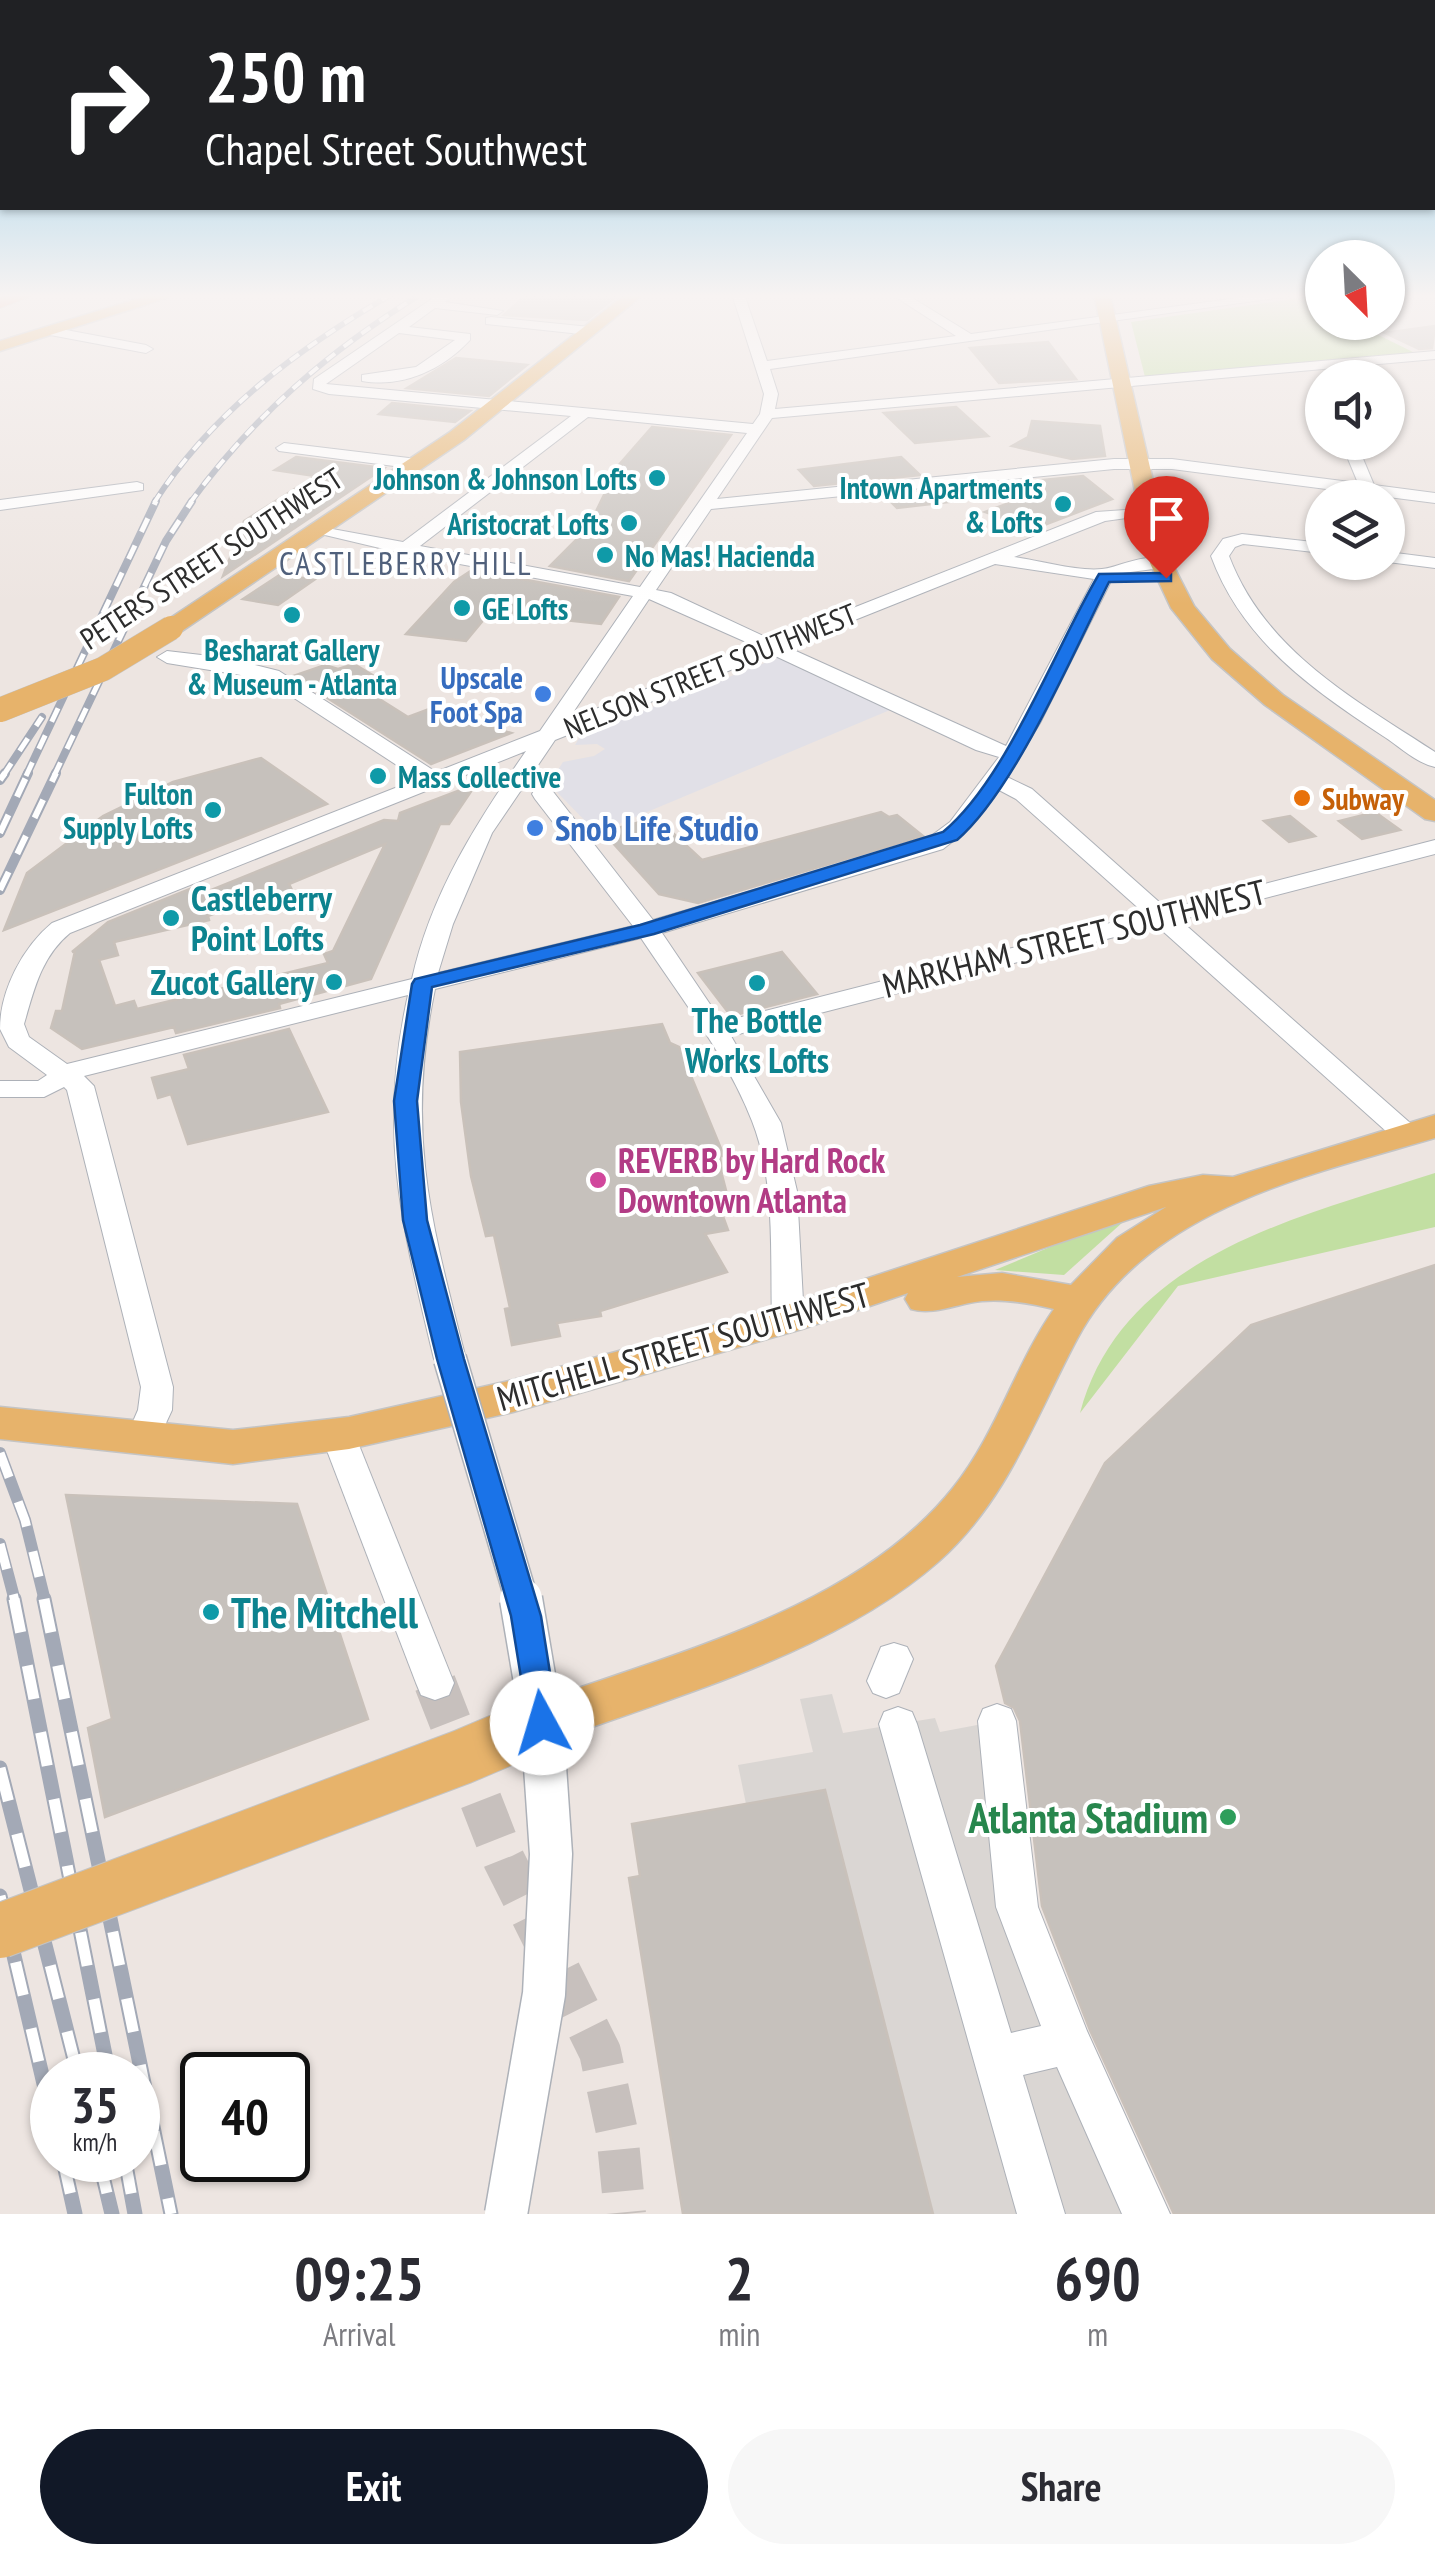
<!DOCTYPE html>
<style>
:root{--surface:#fff;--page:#f7f7f7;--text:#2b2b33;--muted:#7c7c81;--accent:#111827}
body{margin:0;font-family:"PT Sans Narrow",sans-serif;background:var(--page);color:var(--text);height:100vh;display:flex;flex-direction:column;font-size:38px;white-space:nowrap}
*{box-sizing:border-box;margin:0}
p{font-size:32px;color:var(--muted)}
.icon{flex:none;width:55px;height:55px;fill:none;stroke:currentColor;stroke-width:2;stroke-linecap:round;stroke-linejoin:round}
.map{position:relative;height:2214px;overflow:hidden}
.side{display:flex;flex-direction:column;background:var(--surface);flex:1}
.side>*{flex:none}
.top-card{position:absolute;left:0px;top:0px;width:1435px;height:210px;box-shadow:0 2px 8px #0004;background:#202124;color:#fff;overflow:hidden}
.needle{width:65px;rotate:156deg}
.fabs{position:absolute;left:1305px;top:240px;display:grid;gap:20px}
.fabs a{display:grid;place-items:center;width:100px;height:100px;border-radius:50%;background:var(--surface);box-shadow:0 2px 8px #0004;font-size:50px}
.speed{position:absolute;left:30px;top:2052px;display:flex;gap:20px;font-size:50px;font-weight:700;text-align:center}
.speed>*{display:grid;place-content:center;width:130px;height:130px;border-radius:50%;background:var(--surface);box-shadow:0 2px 8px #0004;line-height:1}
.speed small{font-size:25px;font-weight:400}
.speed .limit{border:5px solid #111;border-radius:15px;background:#fff;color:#111}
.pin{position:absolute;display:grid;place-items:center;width:85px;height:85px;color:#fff;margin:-102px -42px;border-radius:50% 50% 50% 0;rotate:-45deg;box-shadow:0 0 10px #0007}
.pin .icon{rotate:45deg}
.me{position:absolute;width:110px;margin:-55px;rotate:354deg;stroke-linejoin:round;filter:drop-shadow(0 0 8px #0008)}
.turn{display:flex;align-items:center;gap:35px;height:210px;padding:0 40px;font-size:45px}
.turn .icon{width:130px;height:130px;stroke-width:2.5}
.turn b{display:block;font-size:70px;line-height:85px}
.eta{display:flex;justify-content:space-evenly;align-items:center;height:170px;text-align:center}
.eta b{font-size:60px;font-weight:700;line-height:70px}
.primary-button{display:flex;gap:20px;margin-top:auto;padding:20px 40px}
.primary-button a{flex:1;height:115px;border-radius:60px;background:var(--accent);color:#fff;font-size:40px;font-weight:700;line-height:115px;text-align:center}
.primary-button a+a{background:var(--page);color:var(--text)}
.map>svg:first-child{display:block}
.industrial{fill:#e1e0e7}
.green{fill:#c2dfa2}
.plaza{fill:#dad6d3}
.building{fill:#c6c1bc;stroke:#c9c1ba;stroke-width:2.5;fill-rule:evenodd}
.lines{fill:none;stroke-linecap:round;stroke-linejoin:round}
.minor-tunnel{stroke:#c7c0bd;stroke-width:42;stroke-dasharray:42 21;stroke-linecap:butt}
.minor-casing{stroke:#adb1b8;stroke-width:2}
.major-casing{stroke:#c4c4c4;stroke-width:3}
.highway-casing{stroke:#c4c4c4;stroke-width:2}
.minor{fill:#fff;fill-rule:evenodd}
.major{fill:#e7b36b;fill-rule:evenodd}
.highway{fill:#f38966;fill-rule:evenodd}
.rail-far4-casing{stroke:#a3a9b6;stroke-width:6}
.rail-far3-casing{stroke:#a3a9b6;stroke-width:8}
.rail-far2-casing{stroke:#a3a9b6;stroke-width:10}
.rail-far1-casing{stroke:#a3a9b6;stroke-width:12}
.rail-casing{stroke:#a3a9b6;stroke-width:15}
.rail-far4{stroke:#fff;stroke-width:4;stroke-dasharray:11;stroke-linecap:butt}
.rail-far3{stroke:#fff;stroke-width:5;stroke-dasharray:15;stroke-linecap:butt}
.rail-far2{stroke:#fff;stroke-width:6;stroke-dasharray:20;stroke-linecap:butt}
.rail-far1{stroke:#fff;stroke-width:9;stroke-dasharray:26;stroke-linecap:butt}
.rail{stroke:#fff;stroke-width:11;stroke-dasharray:34;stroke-linecap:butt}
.minor-bridge-far1-casing{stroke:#adb1b8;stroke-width:35;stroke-linecap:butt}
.minor-bridge-casing{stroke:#adb1b8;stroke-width:45;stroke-linecap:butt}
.major-bridge-far1-casing{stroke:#c4c4c4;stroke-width:25;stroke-linecap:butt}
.major-bridge-casing{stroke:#c4c4c4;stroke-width:56;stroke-linecap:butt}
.minor-bridge-far1{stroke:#fff;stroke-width:32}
.minor-bridge{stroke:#fff;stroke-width:42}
.major-bridge-far1{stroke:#e7b36b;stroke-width:24}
.major-bridge{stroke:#e7b36b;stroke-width:54}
.route{fill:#1a73e8;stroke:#114b97;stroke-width:2.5}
.culture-dot{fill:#0f9aa8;stroke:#fff;stroke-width:4}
.shop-dot{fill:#3f7fe0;stroke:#fff;stroke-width:4}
.food-dot{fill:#e8710a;stroke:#fff;stroke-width:4}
.hotel-dot{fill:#d1479c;stroke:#fff;stroke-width:4}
.leisure-dot{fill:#2e9e5b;stroke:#fff;stroke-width:4}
.labels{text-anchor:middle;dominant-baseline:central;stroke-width:8;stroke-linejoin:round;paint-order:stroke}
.far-culture-label{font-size:30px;font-weight:bold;fill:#0d838f;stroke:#fff;text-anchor:end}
.far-street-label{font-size:30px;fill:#2d2d2d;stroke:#fff}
.far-shop-label{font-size:30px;font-weight:bold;fill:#366cbe;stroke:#fff;text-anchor:end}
.far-food-label{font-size:30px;font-weight:bold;fill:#c56008;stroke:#fff;text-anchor:start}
.far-neighbourhood-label{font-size:32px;letter-spacing:2.5px;fill:#50607b;stroke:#fff}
.shop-label{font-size:35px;font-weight:bold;fill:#366cbe;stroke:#fff;text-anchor:start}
.culture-label{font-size:35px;font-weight:bold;fill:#0d838f;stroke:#fff;text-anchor:start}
.street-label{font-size:35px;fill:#2d2d2d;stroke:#fff}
.hotel-label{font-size:35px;font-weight:bold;fill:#b23c85;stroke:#fff;text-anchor:start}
.near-culture-label{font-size:42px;font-weight:bold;fill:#0d838f;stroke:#fff;text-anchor:start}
.near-leisure-label{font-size:42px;font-weight:bold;fill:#27864d;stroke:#fff;text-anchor:end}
</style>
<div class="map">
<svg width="1435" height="2214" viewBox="0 0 1435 2214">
<rect width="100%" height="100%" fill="#ede5e1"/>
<polygon class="industrial" points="780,657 890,710 597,833 549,784 563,762 594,756 605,749 597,744 575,745 581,735"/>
<g class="green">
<polygon points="1322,295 1322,322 1383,323 1360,326 1417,354 1145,377 1131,322"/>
<path d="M1435,1173V1227L1178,1286L1080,1413C1122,1255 1300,1217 1435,1173Z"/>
<polygon points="1117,1219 1123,1222 1064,1275 995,1270"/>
</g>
<polygon class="plaza" points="832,1694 843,1733 935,1718 940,1732 1009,1719 1033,1915 1163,2214 933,2214 825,1790 746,1804 738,1765 813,1752 800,1699"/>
<g class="building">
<polygon points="527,294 619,294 587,320 504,315"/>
<polygon points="1435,326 1432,348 1419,349 1385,333"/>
<polygon points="1048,342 1076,379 999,383 970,348"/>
<polygon points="456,358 527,365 489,396 407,388"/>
<polygon points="392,403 470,411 455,422 379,414"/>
<polygon points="956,407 988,436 915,443 884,413"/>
<polygon points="1032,421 1100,426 1105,456 1072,459 1012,446 1028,437"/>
<polygon points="652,427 731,435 629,581 550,566 588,528 618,466"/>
<polygon points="296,457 384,468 223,576 244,521 315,476 275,470"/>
<polygon points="901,457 920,475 814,486 799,470"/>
<polygon points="1083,476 1112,499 1034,529 985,512 1043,490 1033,481"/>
<polygon points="936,490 948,502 897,508 885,496"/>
<polygon points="472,570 619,597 601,624 490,612 466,641 406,634 454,582"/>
<polygon points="281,574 314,580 278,605 243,599"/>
<polygon points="354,664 374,676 354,683 408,717 429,709 511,733 431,764 293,676 325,665 338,669"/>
<polygon points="261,758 327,804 4,930 27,873 103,816 173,782"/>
<path d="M476,784L449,824H440L371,979L279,1004L280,1008L176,1033L174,1027L82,1049L51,1028L56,1011H62L75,951L72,952L108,922L195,887L204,893L384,820L398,821L400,813ZM385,844L333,951L324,954L328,963L137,1009L134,1001L115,1006L99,960L118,955L114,942L209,920L208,916L250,899L262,909L297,900L289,884Z"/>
<polygon points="881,812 889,817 897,815 923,836 698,903 659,894 603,832 644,821 649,827 662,823 702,860"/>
<polygon points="1375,812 1400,830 1362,839 1339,821"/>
<polygon points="1290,816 1315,836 1289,842 1264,821"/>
<polygon points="782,952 817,994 731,1016 698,973"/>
<polygon points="662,1024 670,1043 679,1047 724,1156 720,1156 722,1175 728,1198 717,1200 728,1230 705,1234 727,1272 600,1311 601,1316 557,1323 560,1336 512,1345 505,1309 510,1308 494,1235 486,1236 471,1176 461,1102 460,1052"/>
<polygon points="289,1029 328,1112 188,1144 171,1094 158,1098 152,1078 189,1069 184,1055"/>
<polygon points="1435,1265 1435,2214 1174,2214 1090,2030 1042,1906 1020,1721 1014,1708 1005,1703 996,1666 1105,1463 1251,1325"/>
<polygon points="66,1495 297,1504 368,1719 105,1817 88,1728 112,1719"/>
<polygon points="825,1790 933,2214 683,2214 629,1878 640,1876 632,1824"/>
</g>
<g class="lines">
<polyline class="minor-tunnel" points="435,1683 504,1860 600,2052 617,2132 625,2214"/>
<defs>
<g id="minor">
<path d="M439,294H454L445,302L503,311L497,315L435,308L409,327L470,334V340C442,370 403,388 362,381V375L416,367L455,340L399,333L326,384L753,424L760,414L764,394L732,294H744L767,361L956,336L891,294H906L971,334L1267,294H1304L770,369L778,394L775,409L1435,351V359L772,418L717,499L1114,459H1172L1358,483L1341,442H1356L1374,485L1435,493V503L1172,469H1114L711,509L656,590L671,593L772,640L1096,512L1155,508V514L1105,521L1014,557C1038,560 1079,572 1102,569C1121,567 1151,549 1170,563L1161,568L1123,573L1128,577L1125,581H1111L1040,723L1007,777L1032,789L1167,909L1435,840V854L1180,920L1417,1129L1421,1135L1417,1141H1397L1157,926L731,1036L781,1123L797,1191L804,1319L799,1327L788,1330L777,1327L772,1319C770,1255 776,1182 752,1121C727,1056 680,997 641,938L435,989C405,1132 431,1222 466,1359L461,1367L450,1371L439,1367L434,1359C402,1226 377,1133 408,995L84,1076L94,1086L173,1387L172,1410L154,1449L142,1453L130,1449L125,1440L138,1410L141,1387L67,1090L64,1087L44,1097H0V1081H38L47,1075L9,1047L0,1029C0,990 23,947 52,923L418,779L265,679L167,663L157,657L167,651L227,658L279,671L436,772L540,731L633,596L405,554L308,531L316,526L403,542L571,416L329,394L313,389L314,379ZM588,417L747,433L640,587L420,546ZM995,564L1094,579L1006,746L787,647ZM649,599L755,646L568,720ZM771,654L976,750L999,757L950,822L927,839L653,920L551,789H535L532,794L535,799L633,926L438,973L453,924L492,833L555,740ZM526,751C477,822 431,893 412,979L67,1064L29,1037L24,1024C34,990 41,957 70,933ZM999,790L1016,799L1145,914L722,1022L662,933L943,849L966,831Z"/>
<polygon points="491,317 590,327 597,331 590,335 486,324 486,318"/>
<polygon points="50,327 146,345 153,349 146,353 45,334 43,331"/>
<polygon points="284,443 417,459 425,464 417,469 279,451 276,448"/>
<polygon points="137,482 143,484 143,490 0,510 0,500"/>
<path d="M1242,534L1322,543V553L1243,544L1235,547L1229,556C1265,651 1354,699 1435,752V767C1416,763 1399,746 1383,736C1310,688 1242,640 1211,556L1223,539Z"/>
<polygon points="1388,552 1435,558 1435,568 1388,562"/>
<polygon points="338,1422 350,1426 355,1435 454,1683 449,1695 435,1700 421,1695 416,1683 321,1435 326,1426"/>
<polygon points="894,1643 907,1647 913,1659 899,1693 886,1698 873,1693 867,1681 881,1647"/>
<polygon points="997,1704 1011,1709 1016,1721 1038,1907 1087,2031 1170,2214 1122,2214 1057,2067 1023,2075 1065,2214 1017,2214 879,1724 884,1712 898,1707 912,1712 917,1724 1011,2033 1041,2026 996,1907 978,1721 983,1709"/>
</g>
<g id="major">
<polygon points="153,294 179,294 0,351 0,341"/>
<polygon points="626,294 644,294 464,440 179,633 163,633 159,628 163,623 450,432"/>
<polygon points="1094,294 1110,294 1172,563 1194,606 1230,649 1283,695 1435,800 1435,821 1425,819 1265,705 1212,659 1171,608 1150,563"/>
<path d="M1435,1115V1138C1306,1176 1146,1209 1077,1339C1035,1418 1007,1501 938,1562C833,1654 671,1697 542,1745L524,1739L517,1723L524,1707C666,1655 855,1611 953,1488C997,1433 1015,1365 1054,1309C1030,1303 1007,1299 982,1301C958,1303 934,1316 911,1309L905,1299L908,1293L802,1329L513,1412L349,1449L233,1464L0,1439V1407L233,1430L349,1417L513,1380L780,1307L1149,1186L1203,1175L1233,1177ZM1166,1207L1117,1238L1071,1285L1002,1273L957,1277Z"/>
</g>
<polygon id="highway" points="8,294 37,294 0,308 0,297"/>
</defs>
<use href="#minor" class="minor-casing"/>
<use href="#major" class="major-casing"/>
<use href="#highway" class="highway-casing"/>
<use href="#minor" class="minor"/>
<use href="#major" class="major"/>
<use href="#highway" class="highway"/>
<defs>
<g id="rail-far4">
<path d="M154,503C212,412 299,348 392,294"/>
<path d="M190,503C253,416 330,350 421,294"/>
</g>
<g id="rail-far3">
<polyline points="3,776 42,717"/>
<polyline points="26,776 156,501"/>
<polyline points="54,776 166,541 192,501"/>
</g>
<g id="rail-far2">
<polyline points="0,780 5,773"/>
<polyline points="0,833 28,773"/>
<polyline points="0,890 56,773"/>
</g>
<g id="rail-far1">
<polyline points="0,1453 25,1520 45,1601"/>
<polyline points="0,1544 15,1601"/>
</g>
<g id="rail">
<polyline points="14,1599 109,2075"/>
<polyline points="44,1599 171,2214"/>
<polyline points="0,1768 78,2075"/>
<polyline points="0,1896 52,2118"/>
<polyline points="63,2160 75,2214"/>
<polyline points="99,2160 112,2214"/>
<polyline points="125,2160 135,2214"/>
</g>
</defs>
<use href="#rail-far4" class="rail-far4-casing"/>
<use href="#rail-far3" class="rail-far3-casing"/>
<use href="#rail-far2" class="rail-far2-casing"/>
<use href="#rail-far1" class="rail-far1-casing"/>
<use href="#rail" class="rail-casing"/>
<use href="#rail-far4" class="rail-far4"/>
<use href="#rail-far3" class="rail-far3"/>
<use href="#rail-far2" class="rail-far2"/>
<use href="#rail-far1" class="rail-far1"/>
<use href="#rail" class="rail"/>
<defs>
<polyline id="minor-bridge-far1" points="450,1359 522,1601"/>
<polyline id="minor-bridge" points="506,2214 544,1994 551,1854 542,1723 521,1599"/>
<polyline id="major-bridge-far1" points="0,710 103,669 171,628"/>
<polyline id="major-bridge" points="0,1931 462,1757 542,1723"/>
</defs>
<use href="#minor-bridge-far1" class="minor-bridge-far1-casing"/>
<use href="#minor-bridge" class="minor-bridge-casing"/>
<use href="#major-bridge-far1" class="major-bridge-far1-casing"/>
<use href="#major-bridge" class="major-bridge-casing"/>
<use href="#minor-bridge-far1" class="minor-bridge-far1"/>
<use href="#minor-bridge" class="minor-bridge"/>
<use href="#major-bridge-far1" class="major-bridge-far1"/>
<use href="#major-bridge" class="major-bridge"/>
</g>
<linearGradient id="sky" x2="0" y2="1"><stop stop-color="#7dc5e8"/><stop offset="0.49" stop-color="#f7f3f2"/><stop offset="1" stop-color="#f7f3f2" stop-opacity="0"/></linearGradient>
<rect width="1435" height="604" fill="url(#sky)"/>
<path class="route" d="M1166,573L1171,574V581L1109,582C1073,653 1015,790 957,840L654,934L432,987L417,1101L427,1220L464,1359L541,1616L558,1723L553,1733L542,1737L530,1733L511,1616L437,1359L403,1220L394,1101L412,984L415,979L640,925L943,832C1007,779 1055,648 1099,574Z"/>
<g class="culture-dot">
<circle cx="657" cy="478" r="10"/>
<circle cx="1063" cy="504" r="10"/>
<circle cx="629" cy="523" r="10"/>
<circle cx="605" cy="555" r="10"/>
<circle cx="462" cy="608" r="10"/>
<circle cx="292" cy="615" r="10"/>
<circle cx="378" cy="776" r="10"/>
<circle cx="213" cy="810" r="10"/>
<circle cx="171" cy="918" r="10"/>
<circle cx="334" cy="982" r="10"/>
<circle cx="757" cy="983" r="10"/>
<circle cx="211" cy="1612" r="10"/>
</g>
<g class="shop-dot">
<circle cx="543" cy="694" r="10"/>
<circle cx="535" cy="828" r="10"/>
</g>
<circle class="food-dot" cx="1302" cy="798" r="10"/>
<circle class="hotel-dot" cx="598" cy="1180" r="10"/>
<circle class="leisure-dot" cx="1228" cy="1817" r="10"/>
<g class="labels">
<g class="far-culture-label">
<text x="637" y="478">Johnson &amp; Johnson Lofts</text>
<text x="1043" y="487">Intown Apartments<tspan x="1043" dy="34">&amp; Lofts</tspan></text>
<text x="609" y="523">Aristocrat Lofts</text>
<text x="625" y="555" text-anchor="start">No Mas! Hacienda</text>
<text x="482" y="608" text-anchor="start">GE Lofts</text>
<text x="292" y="649" text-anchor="middle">Besharat Gallery<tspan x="292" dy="34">&amp; Museum - Atlanta</tspan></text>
<text x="398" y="776" text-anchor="start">Mass Collective</text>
<text x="193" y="793">Fulton<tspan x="193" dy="34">Supply Lofts</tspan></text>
</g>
<g class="far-street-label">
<text transform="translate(211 558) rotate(-33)">PETERS STREET SOUTHWEST</text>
<text transform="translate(710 670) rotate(-22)">NELSON STREET SOUTHWEST</text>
</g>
<g class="far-shop-label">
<text x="523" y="677">Upscale<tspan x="523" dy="34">Foot Spa</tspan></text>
</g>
<g class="far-food-label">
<text x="1322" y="798">Subway</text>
</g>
<g class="far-neighbourhood-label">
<text x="406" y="563">CASTLEBERRY HILL</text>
</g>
<g class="shop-label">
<text x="555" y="828">Snob Life Studio</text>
</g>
<g class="culture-label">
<text x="191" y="898">Castleberry<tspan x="191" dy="40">Point Lofts</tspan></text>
<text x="314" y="982" text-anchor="end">Zucot Gallery</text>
<text x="757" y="1020" text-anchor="middle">The Bottle<tspan x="757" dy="40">Works Lofts</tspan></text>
</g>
<g class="street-label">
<text transform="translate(1074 938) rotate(-14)">MARKHAM STREET SOUTHWEST</text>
<text transform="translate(683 1346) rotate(-16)">MITCHELL STREET SOUTHWEST</text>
</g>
<g class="hotel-label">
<text x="618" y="1160">REVERB by Hard Rock<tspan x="618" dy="40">Downtown Atlanta</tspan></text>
</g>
<g class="near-culture-label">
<text x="231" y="1612">The Mitchell</text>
</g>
<g class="near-leisure-label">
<text x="1208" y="1817">Atlanta Stadium</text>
</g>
</g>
</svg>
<div class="fabs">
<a><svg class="needle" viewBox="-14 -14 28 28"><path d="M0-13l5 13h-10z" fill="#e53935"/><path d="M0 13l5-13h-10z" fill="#7c7c81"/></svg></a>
<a><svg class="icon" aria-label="sound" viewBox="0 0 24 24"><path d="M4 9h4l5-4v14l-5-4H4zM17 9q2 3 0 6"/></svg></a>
<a><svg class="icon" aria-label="layers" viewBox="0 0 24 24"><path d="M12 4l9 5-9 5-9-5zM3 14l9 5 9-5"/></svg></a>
</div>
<div class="speed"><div>35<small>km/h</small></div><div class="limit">40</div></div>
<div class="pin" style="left:1166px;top:578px;background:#d93025"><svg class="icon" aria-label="arrive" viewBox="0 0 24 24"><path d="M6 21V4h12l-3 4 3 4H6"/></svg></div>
<svg class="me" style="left:542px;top:1723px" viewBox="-20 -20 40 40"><circle r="19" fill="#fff"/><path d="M0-13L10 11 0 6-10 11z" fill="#1a73e8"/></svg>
<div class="top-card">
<div class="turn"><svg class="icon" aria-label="right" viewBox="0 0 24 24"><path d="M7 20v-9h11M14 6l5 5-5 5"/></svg><div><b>250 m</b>Chapel Street Southwest</div></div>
</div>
</div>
<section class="side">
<div class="eta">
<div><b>09:25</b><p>Arrival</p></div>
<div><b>2</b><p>min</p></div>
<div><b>690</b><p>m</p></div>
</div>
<div class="primary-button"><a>Exit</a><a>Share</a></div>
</section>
